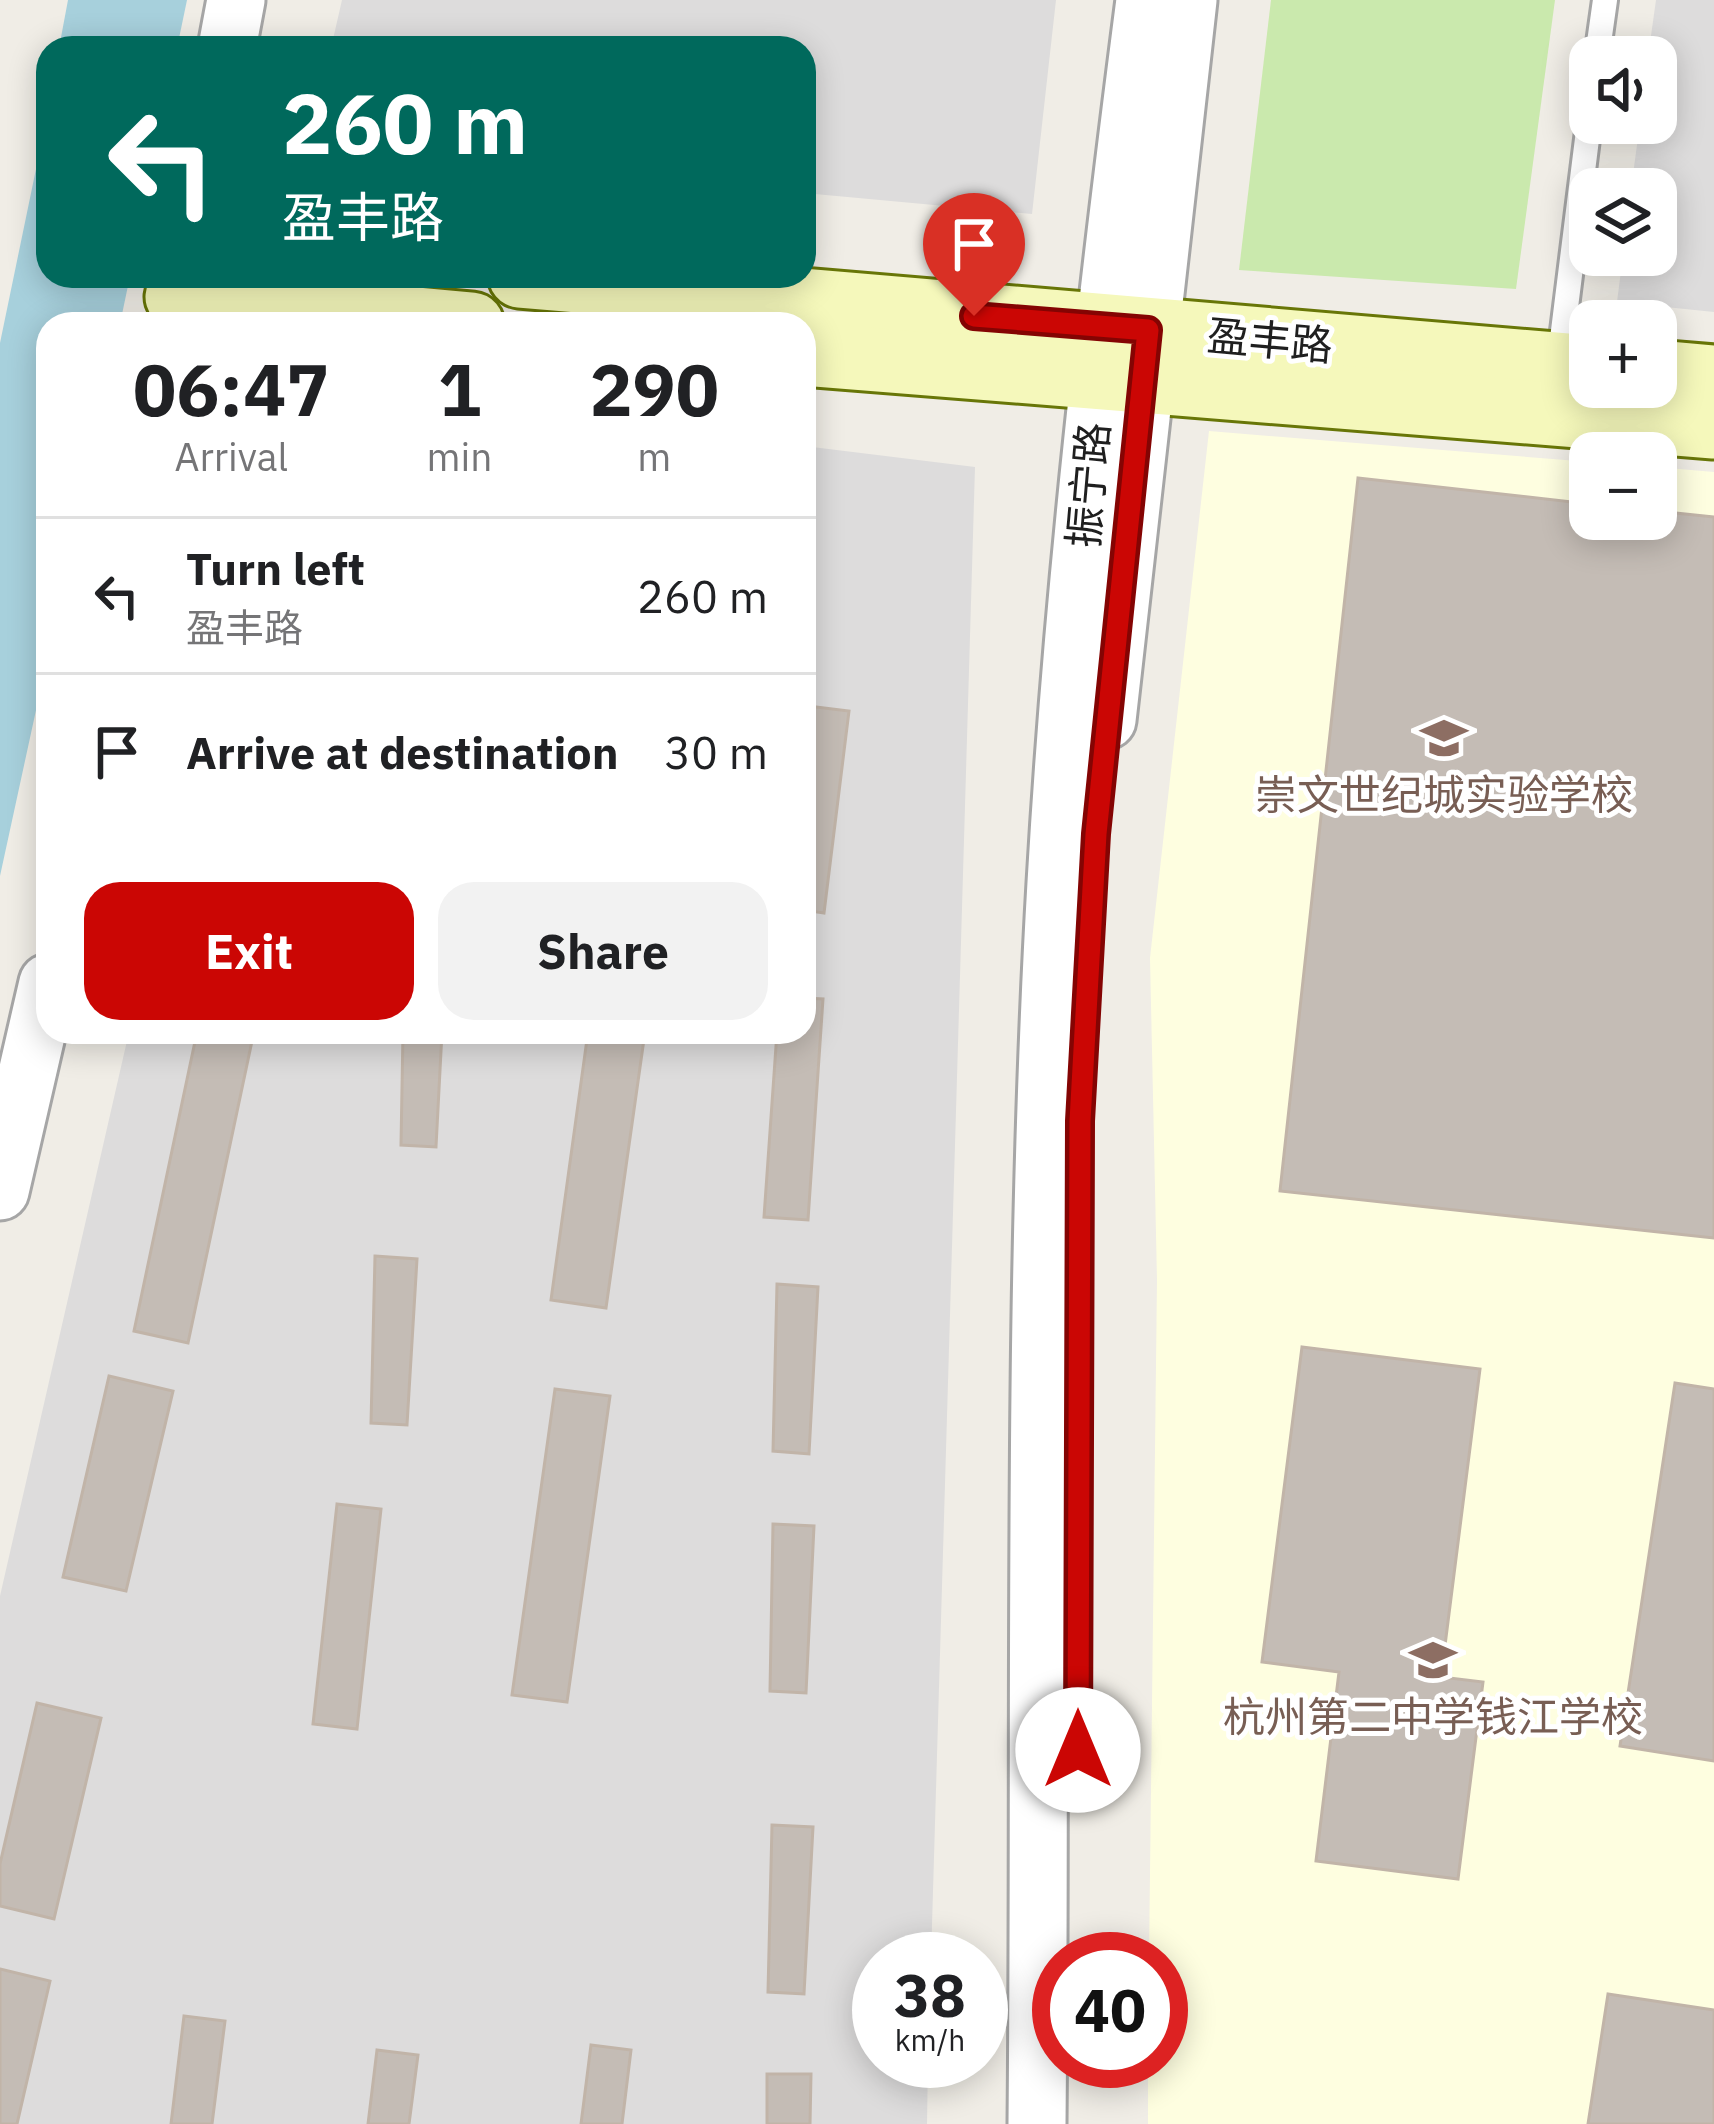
<!DOCTYPE html>
<meta charset="utf-8">
<style>
:root{--surface:#fff;--page:#f2f2f2;--text:#202124;--muted:#757577;--line:#e0e0e0;--accent:#cb0604}
body{margin:0;font-family:"IBM Plex Sans","Noto Sans SC",sans-serif;background:var(--page);color:var(--text);height:100vh;display:flex;flex-direction:column;font-size:45px;white-space:nowrap}
*{box-sizing:border-box;margin:0}
p{font-size:39px;color:var(--muted)}
.icon{flex:none;width:66px;height:66px;fill:none;stroke:currentColor;stroke-width:2;stroke-linecap:round;stroke-linejoin:round}
.map{position:relative;flex:1;overflow:hidden}
.drawer{position:absolute;left:36px;top:312px;width:780px;height:732px;display:flex;flex-direction:column;background:var(--surface);border-radius:36px;box-shadow:0 6px 30px #0003}
.drawer>*{flex:none}
.hud{position:absolute;left:36px;top:36px;width:780px;height:252px;border-radius:36px;box-shadow:0 6px 30px #0003;background:#00695c;color:#fff;overflow:hidden}
.fabs{position:absolute;left:1569px;top:36px;display:grid;gap:24px}
.fabs a{display:grid;place-items:center;width:108px;height:108px;border-radius:24px;background:var(--surface);box-shadow:0 6px 30px #0003;font-size:60px}
.speed{position:absolute;left:852px;top:1932px;display:flex;gap:24px;font-size:60px;font-weight:700;text-align:center}
.speed>*{display:grid;place-content:center;width:156px;height:156px;border-radius:50%;background:var(--surface);box-shadow:0 6px 30px #0003;line-height:1}
.speed small{font-size:30px;font-weight:400}
.speed .limit{border:18px solid #d22;background:#fff;color:#111}
.pin{position:absolute;display:grid;place-items:center;width:102px;height:102px;color:#fff;margin:-123px -51px;border-radius:50% 50% 50% 0;rotate:-45deg;box-shadow:0 0 12px #0007}
.pin .icon{rotate:45deg}
.me{position:absolute;width:132px;margin:-66px;rotate:0deg;stroke-linejoin:round;filter:drop-shadow(0 0 9px #0008)}
.turn{display:flex;align-items:center;gap:42px;height:252px;padding:0 48px;font-size:54px}
.turn .icon{width:156px;height:156px;stroke-width:2.5}
.turn b{display:block;font-size:84px;line-height:102px}
.eta{display:flex;justify-content:space-evenly;align-items:center;height:204px;text-align:center}
.eta b{font-size:72px;font-weight:700;line-height:84px}
.primary-button{display:flex;gap:24px;margin-top:auto;padding:24px 48px}
.primary-button a{flex:1;height:138px;border-radius:36px;background:var(--accent);color:#fff;font-size:48px;font-weight:700;line-height:138px;text-align:center}
.primary-button a+a{background:var(--page);color:var(--text)}
ul{padding:0;list-style:none}
li{display:flex;align-items:center;gap:36px;height:156px;padding:0 48px;border-top:3px solid var(--line)}
li div{flex:1}
li b{display:block;font-size:45px}
li em{font-style:normal}
.map>svg:first-child{display:block}
.residential{fill:#dddcdc}
.education{fill:#fefee0}
.grass{fill:#cae9ad}
.water{fill:#a7d0dc}
.building{fill:#c4bcb5;stroke:#c1b4a8;stroke-width:3}
.lines{fill:none;stroke-linecap:round;stroke-linejoin:round}
.service-casing{stroke:#a6a6a6;stroke-width:30}
.tertiary-casing{stroke:#a6a6a6;stroke-width:63}
.secondary-casing{stroke:#687607;stroke-width:69}
.service{stroke:#fff;stroke-width:24}
.tertiary{stroke:#fff;stroke-width:57}
.secondary{stroke:#f5f8bb;stroke-width:63}
.route-casing{stroke:#840403;stroke-width:30}
.route{stroke:#cb0604;stroke-width:21}
.labels{text-anchor:middle;dominant-baseline:central;stroke-width:10;stroke-linejoin:round;paint-order:stroke}
.street-label{font-size:42px;fill:#1f1f1f;stroke:#fff}
.education-label{font-size:42px;fill:#785e54;stroke:#fff}
</style>
<div class="map">
<svg width="1714" height="2124" viewBox="0 0 1714 2124">
<rect width="100%" height="100%" fill="#f0ede6"/>
<g class="residential">
<polygon points="342,0 1056,0 1032,214 804,193 804,48 331,48"/>
<polygon points="1656,0 1714,0 1714,312 1617,302 1623,255 1656,255 1656,189 1631,189 1640,123 1656,123 1656,57 1648,57"/>
<polygon points="804,446 975,467 931,1959 879,1959 879,2061 928,2061 927,2124 0,2124 0,1596 129,1032 804,1032"/>
</g>
<polygon class="education" points="1209,431 1590,462 1590,519 1656,519 1656,467 1714,472 1714,2124 1148,2124 1148,2061 1161,2061 1161,1959 1149,1959 1157,1280 1150,958"/>
<polygon class="grass" points="1271,0 1555,0 1516,289 1239,270"/>
<g class="water">
<polygon points="68,0 187,0 177,48 59,48"/>
<polygon points="48,111 48,276 130,276 120,324 48,324 48,655 0,876 0,343"/>
</g>
<g class="building">
<polygon points="1358,478 1590,504 1590,519 1656,519 1656,511 1714,517 1714,1238 1280,1191"/>
<polygon points="808,706 849,711 824,913 804,910"/>
<polygon points="804,998 823,999 808,1220 764,1217 777,1032 804,1032"/>
<polygon points="197,1032 252,1041 188,1343 134,1331"/>
<polygon points="403,1032 442,1032 436,1147 401,1145"/>
<polygon points="588,1032 645,1032 606,1308 551,1300"/>
<polygon points="375,1256 417,1259 407,1425 371,1423"/>
<polygon points="777,1284 818,1287 809,1454 773,1451"/>
<polygon points="1302,1347 1480,1369 1441,1677 1483,1682 1458,1879 1316,1861 1339,1672 1262,1662"/>
<polygon points="109,1376 173,1391 126,1591 63,1577"/>
<polygon points="1675,1383 1714,1389 1714,1761 1620,1746"/>
<polygon points="555,1389 610,1396 567,1702 512,1695"/>
<polygon points="337,1504 381,1509 357,1729 313,1724"/>
<polygon points="773,1524 814,1526 806,1693 770,1691"/>
<polygon points="37,1703 101,1718 54,1919 0,1906 0,1864"/>
<polygon points="772,1825 813,1827 804,1994 768,1992"/>
<polygon points="0,1969 50,1981 17,2124 0,2124"/>
<polygon points="1608,1994 1714,2010 1714,2124 1588,2124"/>
<polygon points="184,2016 225,2021 212,2124 171,2124"/>
<polygon points="591,2045 631,2050 622,2124 581,2124"/>
<polygon points="377,2050 418,2055 409,2124 368,2124"/>
<polygon points="767,2074 811,2074 810,2124 767,2124"/>
</g>
<g class="lines">
<defs>
<g id="service">
<polyline points="1597,57 1605,0"/>
<polyline points="1559,363 1590,115"/>
</g>
<g id="tertiary">
<polyline points="227,48 236,0"/>
<polyline points="1107,720 1188,0"/>
<polyline points="0,1191 48,983"/>
<path d="M1037,2124C1041,1711 1032,1296 1056,883C1073,588 1107,294 1145,0"/>
</g>
<g id="secondary">
<polyline points="520,276 1590,367"/>
<polyline points="177,297 472,324"/>
<polyline points="804,354 1714,427"/>
<polyline points="1656,372 1714,377"/>
</g>
</defs>
<use href="#service" class="service-casing"/>
<use href="#tertiary" class="tertiary-casing"/>
<use href="#secondary" class="secondary-casing"/>
<use href="#service" class="service"/>
<use href="#tertiary" class="tertiary"/>
<use href="#secondary" class="secondary"/>
</g>
<g class="lines">
<defs>
<polyline id="route" points="974,316 1148,330 1096,834 1080,1121 1078,1750"/>
</defs>
<use href="#route" class="route-casing"/>
<use href="#route" class="route"/>
</g>
<defs>
<symbol id="school-bare" viewBox="-9 -9 18 18"><path d="M0-5L7-2L0 1L-7-2ZM-4 1L0 2.5L4 1V4Q0 6-4 4Z" fill="#8d6e63" stroke="#fff" stroke-width="2.5" paint-order="stroke"/></symbol>
</defs>
<g fill-rule="evenodd">
<use href="#school-bare" x="1411" y="705" width="66" height="66"/>
<use href="#school-bare" x="1400" y="1627" width="66" height="66"/>
</g>
<g class="labels">
<g class="street-label">
<text transform="translate(1270 340) rotate(5)">盈丰路</text>
<text transform="translate(1088 485) rotate(-85)">振宁路</text>
</g>
<g class="education-label">
<text x="1444" y="794">崇文世纪城实验学校</text>
<text x="1433" y="1716">杭州第二中学钱江学校</text>
</g>
</g>
</svg>
<div class="fabs">
<a><svg class="icon" aria-label="sound" viewBox="0 0 24 24"><path d="M4 9h4l5-4v14l-5-4H4zM17 9q2 3 0 6"/></svg></a>
<a><svg class="icon" aria-label="layers" viewBox="0 0 24 24"><path d="M12 4l9 5-9 5-9-5zM3 14l9 5 9-5"/></svg></a>
<a>+</a>
<a>−</a>
</div>
<div class="speed"><div>38<small>km/h</small></div><div class="limit">40</div></div>
<div class="pin" style="left:974px;top:316px;background:#d93025"><svg class="icon" aria-label="arrive" viewBox="0 0 24 24"><path d="M6 21V4h12l-3 4 3 4H6"/></svg></div>
<svg class="me" style="left:1078px;top:1750px" viewBox="-20 -20 40 40"><circle r="19" fill="#fff"/><path d="M0-13L10 11 0 6-10 11z" fill="#cb0604"/></svg>
<div class="hud">
<div class="turn"><svg class="icon" aria-label="left" viewBox="0 0 24 24"><path d="M17 20v-9H6M10 6l-5 5 5 5"/></svg><div><b>260 m</b>盈丰路</div></div>
</div>
<section class="drawer">
<div class="eta">
<div><b>06:47</b><p>Arrival</p></div>
<div><b>1</b><p>min</p></div>
<div><b>290</b><p>m</p></div>
</div>
<ul>
<li><svg class="icon" aria-label="left" viewBox="0 0 24 24"><path d="M17 20v-9H6M10 6l-5 5 5 5"/></svg><div><b>Turn left</b><p>盈丰路</p></div><em>260 m</em></li>
<li><svg class="icon" aria-label="arrive" viewBox="0 0 24 24"><path d="M6 21V4h12l-3 4 3 4H6"/></svg><div><b>Arrive at destination</b></div><em>30 m</em></li>
</ul>
<div class="primary-button"><a>Exit</a><a>Share</a></div>
</section>
</div>
